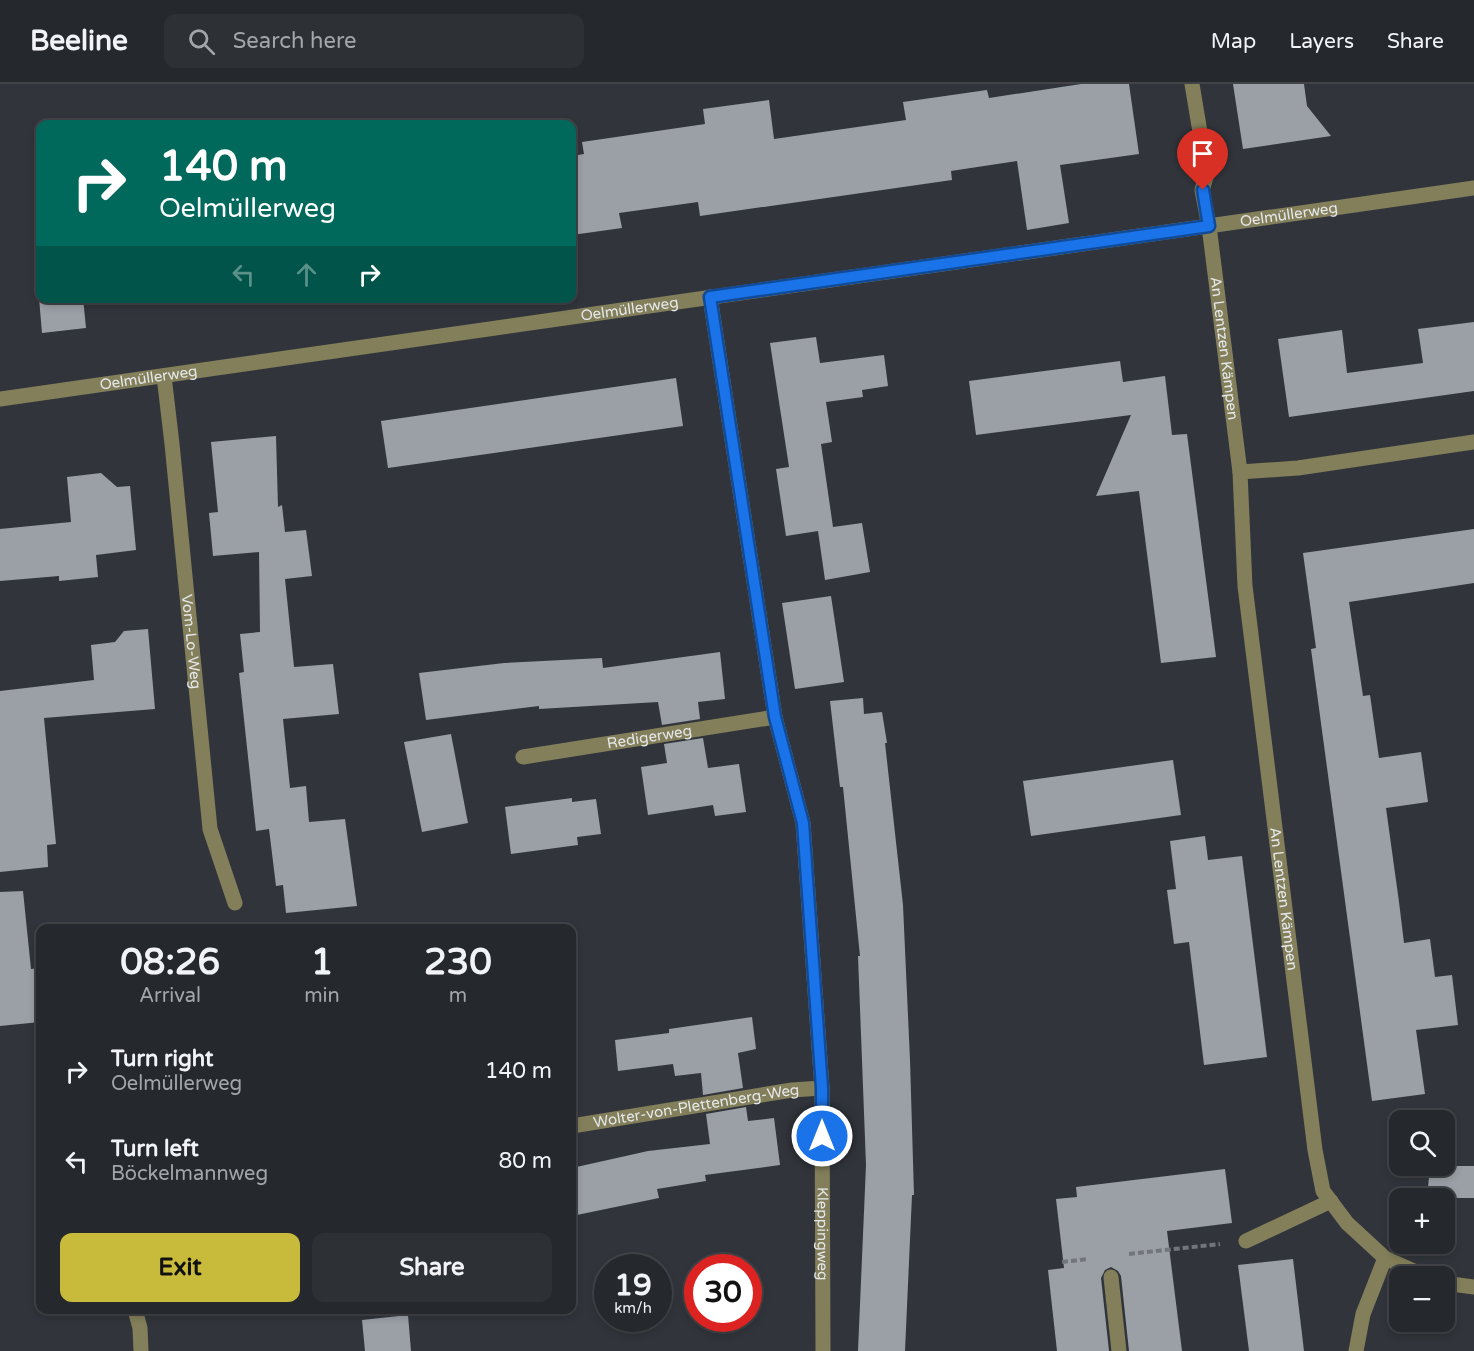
<!DOCTYPE html>
<meta charset="utf-8">
<style>
:root{--surface:#25282c;--page:#2d3034;--text:#f1f3f6;--muted:#a3a6a9;--line:#424448;--accent:#c8bb3b}
body{margin:0;font-family:"Varela Round",sans-serif;background:var(--page);color:var(--text);height:100vh;display:flex;flex-direction:column;font-size:22px;white-space:nowrap}
*{box-sizing:border-box;margin:0}
p{font-size:20px;color:var(--muted)}
.icon{flex:none;width:33px;height:33px;fill:none;stroke:currentColor;stroke-width:2;stroke-linecap:round;stroke-linejoin:round}
.map{position:relative;flex:1;overflow:hidden}
.side{position:absolute;left:36px;top:840px;width:540px;height:390px;display:flex;flex-direction:column;background:var(--surface);border-radius:12px;box-shadow:0 3px 9px #0003,0 0 0 2px var(--line)}
.side>*{flex:none}
.guide{position:absolute;left:36px;top:36px;width:540px;height:183px;border-radius:12px;box-shadow:0 3px 9px #0003,0 0 0 2px var(--line);background:#00695c;color:#fff;overflow:hidden}
.controls{position:absolute;left:1389px;top:1026px;display:grid;gap:12px}
.controls a{display:grid;place-items:center;width:66px;height:66px;border-radius:12px;background:var(--surface);box-shadow:0 3px 9px #0003,0 0 0 2px var(--line);font-size:30px}
.speed{position:absolute;left:594px;top:1170px;display:flex;gap:12px;font-size:30px;font-weight:700;text-align:center}
.speed>*{display:grid;place-content:center;width:78px;height:78px;border-radius:50%;background:var(--surface);box-shadow:0 3px 9px #0003,0 0 0 2px var(--line);line-height:1}
.speed small{font-size:15px;font-weight:400}
.speed .limit{border:9px solid #d22;background:#fff;color:#111}
.pin{position:absolute;display:grid;place-items:center;width:51px;height:51px;color:#fff;margin:-62px -26px;border-radius:50% 50% 50% 0;rotate:-45deg;box-shadow:0 0 6px #0007}
.pin .icon{rotate:45deg}
.me{position:absolute;width:66px;margin:-33px;rotate:0deg;stroke-linejoin:round;filter:drop-shadow(0 0 4px #0008)}
.turn{display:flex;align-items:center;gap:21px;height:126px;padding:0 24px;font-size:27px}
.turn .icon{width:78px;height:78px;stroke-width:2.5}
.turn b{display:block;font-size:42px;line-height:51px}
.lanes{display:flex;align-items:center;height:57px;padding:0 24px;background:#0003;justify-content:center;gap:30px;direction:ltr}
.lanes .off{opacity:.35}
.eta{display:flex;justify-content:space-evenly;align-items:center;height:102px;text-align:center}
.eta b{font-size:36px;font-weight:800;line-height:42px}
.button{display:flex;gap:12px;margin-top:auto;padding:12px 24px}
.button a{flex:1;height:69px;border-radius:12px;background:var(--accent);color:#111;font-size:24px;font-weight:800;line-height:69px;text-align:center}
.button a+a{background:var(--page);color:var(--text)}
ul{padding:0;list-style:none}
li{display:flex;align-items:center;gap:18px;height:90px;padding:0 24px}
li div{flex:1}
li b{display:block;font-size:22px}
li em{font-style:normal}
header{display:flex;align-items:center;gap:36px;box-sizing:border-box;height:84px;padding:0 30px;background:var(--surface);border-bottom:2px solid var(--line)}
header strong{font-size:28px}
nav{display:flex;gap:33px;margin-inline-start:auto;font-size:21px}
.search{width:420px;height:54px;background:var(--page);display:flex;align-items:center;gap:15px;box-sizing:border-box;padding:0 21px;border-radius:12px;color:var(--muted);font-size:22px}
.map>svg:first-child{display:block}
.building{fill:#9aa0a6}
.lines{fill:none;stroke-linecap:round;stroke-linejoin:round}
.path{stroke:#72767b;stroke-width:4;stroke-dasharray:6 3;stroke-linecap:butt}
.minor{stroke:#837f5a;stroke-width:15}
.route-casing{stroke:#114b97;stroke-width:15}
.route{stroke:#1a73e8;stroke-width:10}
.labels{text-anchor:middle;dominant-baseline:central;stroke-width:6;stroke-linejoin:round;paint-order:stroke}
.street-label{font-size:15px;fill:#e5e8eb;stroke:#31353b}
</style>
<header>
<strong>Beeline</strong>
<div class="search"><svg class="icon" aria-label="search" viewBox="0 0 24 24"><circle cx="10" cy="10" r="6"/><path d="M15 15l6 6"/></svg>Search here</div>
<nav><a>Map</a><a>Layers</a><a>Share</a></nav>
</header>
<div class="map">
<svg width="1474" height="1267" viewBox="0 0 1474 1267">
<rect width="100%" height="100%" fill="#31353b"/>
<g class="building">
<polygon points="1081,0 1129,0 1139,70 1060,81 1069,139 1027,146 1017,77 951,87 952,96 700,132 698,118 619,129 622,144 572,151 572,72 584,70 582,58 705,40 703,25 769,16 774,55 906,36 903,18 987,6 989,14"/>
<polygon points="1233,0 1304,0 1307,22 1331,52 1243,65"/>
<polygon points="39,214 83,214 86,244 42,249"/>
<polygon points="1474,238 1474,307 1289,333 1278,255 1342,246 1347,289 1423,279 1418,245"/>
<polygon points="816,253 820,279 884,271 888,302 862,306 863,313 826,318 832,358 821,360 833,443 862,439 870,488 825,496 818,447 786,452 776,385 789,383 770,259"/>
<polygon points="1120,277 1123,298 1165,292 1172,351 1187,350 1216,573 1161,579 1139,407 1096,412 1131,331 976,351 969,297"/>
<polygon points="676,294 683,342 388,384 381,337"/>
<polygon points="276,352 278,423 282,421 285,448 306,446 312,492 285,495 294,583 333,580 339,630 283,635 290,704 306,702 309,738 345,735 357,822 286,829 283,801 276,802 269,745 256,747 239,589 244,588 240,550 260,548 259,468 213,472 209,429 218,428 211,358"/>
<polygon points="101,389 117,403 130,402 136,466 96,471 98,493 59,497 59,492 0,497 0,445 71,438 67,393"/>
<polygon points="1474,445 1474,499 1349,518 1363,612 1370,611 1379,674 1421,668 1428,718 1386,724 1399,818 1404,859 1430,855 1435,893 1452,891 1458,941 1416,946 1425,1010 1372,1017 1311,565 1316,564 1303,469"/>
<polygon points="831,512 844,598 795,605 782,519"/>
<polygon points="148,545 155,625 44,634 56,760 47,761 48,783 0,788 0,607 94,596 91,561 115,558 124,547"/>
<polygon points="720,568 725,615 698,618 700,635 662,641 658,618 539,625 539,622 426,636 419,589 504,579 602,574 603,584"/>
<polygon points="863,614 864,630 882,628 887,659 885,659 903,821 910,976 914,1111 912,1111 905,1267 858,1267 866,1081 858,872 860,872 843,703 840,703 830,617"/>
<polygon points="451,650 468,739 422,748 404,658"/>
<polygon points="703,654 708,684 739,680 746,728 715,732 713,721 648,731 641,683 667,679 664,660"/>
<polygon points="1173,676 1181,731 1031,752 1023,697"/>
<polygon points="572,714 572,718 596,715 601,750 577,753 578,761 511,770 505,723"/>
<polygon points="1205,752 1208,776 1242,772 1267,973 1204,981 1189,858 1174,860 1167,806 1176,805 1170,757"/>
<polygon points="23,807 31,885 40,884 40,938 0,942 0,808"/>
<polygon points="752,933 756,965 738,969 743,1004 703,1011 701,989 675,992 673,980 618,987 615,956 669,949 669,945"/>
<polygon points="746,1023 748,1037 774,1034 780,1081 705,1091 706,1097 657,1105 659,1114 572,1132 572,1084 648,1067 710,1060 706,1030"/>
<polygon points="1430,1082 1474,1082 1474,1114 1427,1114"/>
<polygon points="1225,1085 1232,1139 1167,1147 1182,1267 1129,1267 1121,1192 1118,1187 1111,1183 1105,1186 1101,1194 1109,1267 1057,1267 1048,1186 1064,1184 1056,1115 1077,1113 1076,1103"/>
<polygon points="1293,1175 1304,1267 1249,1267 1238,1181"/>
<polygon points="408,1231 411,1267 365,1267 362,1236"/>
</g>
<g class="lines">
<g class="path">
<polyline points="1129,1170 1220,1160"/>
<polyline points="1062,1178 1088,1175"/>
</g>
<g class="minor">
<path id="s1" d="M1192,0L1207,90L1202,106L1209,142L1240,388L1245,502L1315,1066L1323,1107L1347,1139L1385,1174L1425,1192"/>
<path id="s2" d="M710,213L775,633L803,739L822,1004L823,1267"/>
<path id="s3" d="M164,292L172,360L210,745L235,819"/>
<path id="s4" d="M0,315L1474,104"/>
<polyline points="1240,388 1298,384 1474,358"/>
<path id="s5" d="M523,673L775,633"/>
<path id="s6" d="M572,1042L792,1006L822,1004"/>
<polyline points="1246,1157 1331,1117"/>
<polyline points="1111,1193 1119,1267"/>
<polyline points="1444,1199 1474,1203"/>
<polyline points="135,1226 140,1244 141,1267"/>
<polyline points="1356,1267 1363,1230 1385,1174"/>
</g>
</g>
<g class="lines">
<defs>
<polyline id="route" points="822,1052 822,1004 803,739 775,633 710,213 1209,142 1203,106"/>
</defs>
<use href="#route" class="route-casing"/>
<use href="#route" class="route"/>
</g>
<g class="labels">
<g class="street-label">
<text stroke="none"><textPath href="#s4" startOffset="1302">Oelmüllerweg</textPath></text>
<text stroke="none"><textPath href="#s4" startOffset="636">Oelmüllerweg</textPath></text>
<text stroke="none"><textPath href="#s1" startOffset="268">An Lentzen Kämpen</textPath></text>
<text stroke="none"><textPath href="#s4" startOffset="150">Oelmüllerweg</textPath></text>
<text stroke="none"><textPath href="#s3" startOffset="267">Vom-Lo-Weg</textPath></text>
<text stroke="none"><textPath href="#s5" startOffset="128">Redigerweg</textPath></text>
<text stroke="none"><textPath href="#s1" startOffset="822">An Lentzen Kämpen</textPath></text>
<text stroke="none"><textPath href="#s6" startOffset="126">Wolter-von-Plettenberg-Weg</textPath></text>
<text stroke="none"><textPath href="#s2" startOffset="946">Kleppingweg</textPath></text>
</g>
</g>
</svg>
<div class="controls">
<a><svg class="icon" aria-label="search" viewBox="0 0 24 24"><circle cx="10" cy="10" r="6"/><path d="M15 15l6 6"/></svg></a>
<a>+</a>
<a>−</a>
</div>
<div class="speed"><div>19<small>km/h</small></div><div class="limit">30</div></div>
<div class="pin" style="left:1203px;top:106px;background:#d93025"><svg class="icon" aria-label="arrive" viewBox="0 0 24 24"><path d="M6 21V4h12l-3 4 3 4H6"/></svg></div>
<svg class="me" style="left:822px;top:1052px" viewBox="-20 -20 40 40"><circle r="17" fill="#1a73e8" stroke="#fff" stroke-width="3"/><path d="M0-11L8 9 0 5-8 9z" fill="#fff"/></svg>
<div class="guide">
<div class="turn"><svg class="icon" aria-label="right" viewBox="0 0 24 24"><path d="M7 20v-9h11M14 6l5 5-5 5"/></svg><div><b>140 m</b>Oelmüllerweg</div></div>
<div class="lanes"><svg class="icon off" aria-label="left" viewBox="0 0 24 24"><path d="M17 20v-9H6M10 6l-5 5 5 5"/></svg><svg class="icon off" aria-label="ahead" viewBox="0 0 24 24"><path d="M12 20V5M6 11l6-6 6 6"/></svg><svg class="icon" aria-label="right" viewBox="0 0 24 24"><path d="M7 20v-9h11M14 6l5 5-5 5"/></svg></div>
</div>
<section class="side">
<div class="eta">
<div><b>08:26</b><p>Arrival</p></div>
<div><b>1</b><p>min</p></div>
<div><b>230</b><p>m</p></div>
</div>
<ul>
<li><svg class="icon" aria-label="right" viewBox="0 0 24 24"><path d="M7 20v-9h11M14 6l5 5-5 5"/></svg><div><b>Turn right</b><p>Oelmüllerweg</p></div><em>140 m</em></li>
<li><svg class="icon" aria-label="left" viewBox="0 0 24 24"><path d="M17 20v-9H6M10 6l-5 5 5 5"/></svg><div><b>Turn left</b><p>Böckelmannweg</p></div><em>80 m</em></li>
</ul>
<div class="button"><a>Exit</a><a>Share</a></div>
</section>
</div>
